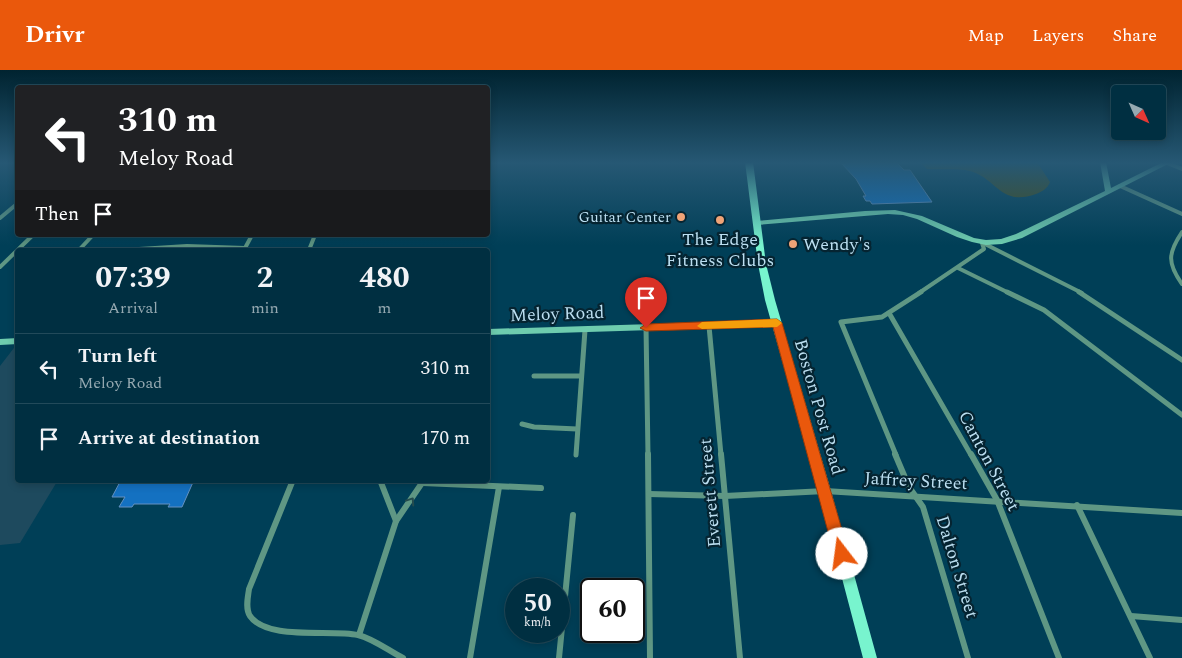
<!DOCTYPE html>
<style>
:root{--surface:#002f41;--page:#0a3748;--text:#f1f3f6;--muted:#95a9b1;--line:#224a5a;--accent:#ea580c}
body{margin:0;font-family:Spectral,serif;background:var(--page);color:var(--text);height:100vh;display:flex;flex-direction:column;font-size:19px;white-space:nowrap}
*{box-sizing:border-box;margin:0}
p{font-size:16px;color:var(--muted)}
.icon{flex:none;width:28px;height:28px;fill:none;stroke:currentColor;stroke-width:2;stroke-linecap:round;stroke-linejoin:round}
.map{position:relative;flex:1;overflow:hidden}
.drawer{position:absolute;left:15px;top:178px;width:475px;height:235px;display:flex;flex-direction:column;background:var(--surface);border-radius:5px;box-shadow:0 2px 8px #0003,0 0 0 1px var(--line)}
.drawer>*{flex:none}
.guide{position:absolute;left:15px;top:15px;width:475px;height:152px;border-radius:5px;box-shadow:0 2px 8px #0003,0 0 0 1px var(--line);background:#202124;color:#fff;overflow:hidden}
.needle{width:32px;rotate:135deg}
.controls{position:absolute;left:1111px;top:15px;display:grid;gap:10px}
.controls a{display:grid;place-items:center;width:55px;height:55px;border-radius:5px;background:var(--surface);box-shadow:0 2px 8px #0003,0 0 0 1px var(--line);font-size:25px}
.speed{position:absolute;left:505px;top:508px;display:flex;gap:10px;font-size:25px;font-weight:700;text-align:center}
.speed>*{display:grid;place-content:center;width:65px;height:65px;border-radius:50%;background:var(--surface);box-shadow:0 2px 8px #0003,0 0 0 1px var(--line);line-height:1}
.speed small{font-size:12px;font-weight:400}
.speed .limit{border:2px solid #111;border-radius:8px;background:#fff;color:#111}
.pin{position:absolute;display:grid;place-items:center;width:42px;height:42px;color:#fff;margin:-51px -21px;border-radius:50% 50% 50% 0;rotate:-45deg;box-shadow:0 0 5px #0007}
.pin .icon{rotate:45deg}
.me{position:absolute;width:55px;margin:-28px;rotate:345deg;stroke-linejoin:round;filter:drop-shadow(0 0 4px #0008)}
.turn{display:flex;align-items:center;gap:18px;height:105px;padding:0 20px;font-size:22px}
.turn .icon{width:65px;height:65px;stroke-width:2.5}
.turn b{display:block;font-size:35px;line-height:42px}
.then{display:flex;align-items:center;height:48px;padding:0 20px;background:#0003;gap:10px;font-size:19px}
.eta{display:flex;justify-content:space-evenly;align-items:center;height:85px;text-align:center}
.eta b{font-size:30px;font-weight:700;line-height:35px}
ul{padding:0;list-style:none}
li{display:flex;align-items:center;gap:15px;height:70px;padding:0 20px;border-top:1px solid var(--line)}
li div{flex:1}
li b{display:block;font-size:19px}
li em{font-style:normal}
header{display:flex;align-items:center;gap:30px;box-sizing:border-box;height:70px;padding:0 25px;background:var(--accent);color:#fff}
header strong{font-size:24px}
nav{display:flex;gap:28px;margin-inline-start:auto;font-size:18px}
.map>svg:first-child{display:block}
.built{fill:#1e4a5e}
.green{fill:#4a4b0f}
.building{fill:#1471c1;stroke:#6491c1}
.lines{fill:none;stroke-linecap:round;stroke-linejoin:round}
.street-far2{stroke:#5f9784;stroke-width:4}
.street-far1{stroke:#5f9784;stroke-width:5}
.street{stroke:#5f9784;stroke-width:6}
.secondary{fill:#6eccae;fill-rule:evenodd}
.primary{fill:#78f4ce;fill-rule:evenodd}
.oneway{stroke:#244c4e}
.route{fill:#ea580c;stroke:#983908}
.slow{fill:#f59e0b}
.poi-dot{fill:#efa377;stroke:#052431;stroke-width:2}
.labels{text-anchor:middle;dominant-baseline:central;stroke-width:4.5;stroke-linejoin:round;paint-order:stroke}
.far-poi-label{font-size:15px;fill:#bcdff1;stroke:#052431;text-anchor:end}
.poi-label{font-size:18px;fill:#bcdff1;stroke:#052431}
.street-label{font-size:18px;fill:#bcdff1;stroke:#052431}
</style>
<header>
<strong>Drivr</strong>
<nav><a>Map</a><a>Layers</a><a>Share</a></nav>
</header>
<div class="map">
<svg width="1182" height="588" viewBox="0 0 1182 588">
<rect width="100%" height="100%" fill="#003f57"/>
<polygon class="built" points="17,274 18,410 58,410 20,473 0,475 0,296"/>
<path class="green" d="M920,92H1037L1050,112C1047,119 1043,121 1036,124C1000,137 997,108 970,101C957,98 940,100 927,99Z"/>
<g class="building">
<polygon points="845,92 896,92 904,100 910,100 932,132 872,134 870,131 866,131 863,126 866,126 856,109 842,94 846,94"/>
<polygon points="121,410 194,410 182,437 168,437 170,434 134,434 132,437 119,437 125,427 112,427"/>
</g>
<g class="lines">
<g class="street-far2">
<polyline points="1167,93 1182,99"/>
<polyline points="1120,116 1182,144"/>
<polyline points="0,148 18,133"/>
<path d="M1182,162C1168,183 1167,193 1182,214"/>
<polyline points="983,173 1082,223"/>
<polyline points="79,180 93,165"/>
<polyline points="123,180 187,176 245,178"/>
<polyline points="244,180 252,165"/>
<polyline points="309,180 315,165"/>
<polyline points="0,197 33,165"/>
<polyline points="958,198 1009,223"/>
<polyline points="919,223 984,179 982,173"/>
</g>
<g class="street-far1">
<polyline points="1007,222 1044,240 1182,345"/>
<polyline points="1079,222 1182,290"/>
<polyline points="889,243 971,385"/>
<polyline points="709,256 721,385"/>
<polyline points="646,257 648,385"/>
<polyline points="534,306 581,306"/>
<polyline points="522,354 534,357 577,359"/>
<polyline points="576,385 585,260"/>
<polyline points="896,385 841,252 882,247 921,222"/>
</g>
<g class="street">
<polyline points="648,384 650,588"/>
<polyline points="721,384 740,588"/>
<polyline points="895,384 909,417 923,437 968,588"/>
<polyline points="971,384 997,430 1059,588"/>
<path d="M293,410L249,519C248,527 245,538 250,546C267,571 331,559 358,565C374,569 389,581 403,588"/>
<polyline points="380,410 396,451"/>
<polyline points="423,413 541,418"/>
<polyline points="649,424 725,426 825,421 1182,443"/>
<polyline points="1077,435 1150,588"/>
<polyline points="1131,546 1182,550"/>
<polyline points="359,565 396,451 424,410"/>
<polyline points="470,588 499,417"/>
<polyline points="559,588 573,445"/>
</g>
<g class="secondary">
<polygon points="1100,92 1106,92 1111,118 1163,92 1172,92 1022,168 1002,174 986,175 972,172 957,167 917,149 903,145 888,144 757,155 753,153 757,151 865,141 895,140 922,146 974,168 986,170 1001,169 1016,164 1105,121"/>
<polygon points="777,250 781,253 777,256 488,265 488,259"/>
<polygon points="18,268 18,274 0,275 0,269"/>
</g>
<polygon class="primary" points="745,92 753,92 766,194 775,230 831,421 877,588 863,588 819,421 765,230 758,194"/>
</g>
<defs><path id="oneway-chevron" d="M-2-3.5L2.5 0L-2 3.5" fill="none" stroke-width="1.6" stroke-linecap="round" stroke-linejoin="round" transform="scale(1.25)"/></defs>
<use class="oneway" href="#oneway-chevron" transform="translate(411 431) rotate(-56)"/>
<linearGradient id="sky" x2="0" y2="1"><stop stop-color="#002330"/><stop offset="0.53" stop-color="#265874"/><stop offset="1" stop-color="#265874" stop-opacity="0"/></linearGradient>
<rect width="1182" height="175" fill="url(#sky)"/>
<polygon class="route" points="777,249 782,253 849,484 847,488 842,490 837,488 834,484 773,257 646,261 640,258 646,254"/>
<polygon class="slow" points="777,249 782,253 777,257 702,259 697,256 702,252"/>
<g class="poi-dot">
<circle cx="681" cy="147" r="5"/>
<circle cx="720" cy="150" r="5"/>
<circle cx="793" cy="174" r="5"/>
</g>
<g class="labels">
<g class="far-poi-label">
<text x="671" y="147">Guitar Center</text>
</g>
<g class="poi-label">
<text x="720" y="169">The Edge<tspan x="720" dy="21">Fitness Clubs</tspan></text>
<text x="803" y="174" text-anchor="start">Wendy's</text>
</g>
<g class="street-label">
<text transform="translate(557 244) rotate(-2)">Meloy Road</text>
<text transform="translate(819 337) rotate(74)">Boston Post Road</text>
<text transform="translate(989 391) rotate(62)">Canton Street</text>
<text transform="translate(916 411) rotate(3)">Jaffrey Street</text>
<text transform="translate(710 423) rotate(-95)">Everett Street</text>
<text transform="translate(957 497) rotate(73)">Dalton Street</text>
</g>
</g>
</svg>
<div class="controls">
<a><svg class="needle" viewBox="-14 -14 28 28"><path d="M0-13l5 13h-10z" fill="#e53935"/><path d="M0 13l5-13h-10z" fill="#95a9b1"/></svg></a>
</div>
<div class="speed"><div>50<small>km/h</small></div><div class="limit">60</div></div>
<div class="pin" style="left:646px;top:258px;background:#d93025"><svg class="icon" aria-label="arrive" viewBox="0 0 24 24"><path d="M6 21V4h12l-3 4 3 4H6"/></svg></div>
<svg class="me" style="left:842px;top:484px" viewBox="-20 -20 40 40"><circle r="19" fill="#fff"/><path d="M0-13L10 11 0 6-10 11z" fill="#ea580c"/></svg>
<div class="guide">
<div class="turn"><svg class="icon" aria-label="left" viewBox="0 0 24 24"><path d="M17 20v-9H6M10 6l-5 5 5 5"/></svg><div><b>310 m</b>Meloy Road</div></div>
<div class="then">Then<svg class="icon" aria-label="arrive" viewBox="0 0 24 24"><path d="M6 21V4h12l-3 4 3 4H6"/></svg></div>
</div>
<section class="drawer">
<div class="eta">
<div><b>07:39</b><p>Arrival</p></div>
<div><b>2</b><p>min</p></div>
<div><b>480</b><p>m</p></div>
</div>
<ul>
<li><svg class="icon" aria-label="left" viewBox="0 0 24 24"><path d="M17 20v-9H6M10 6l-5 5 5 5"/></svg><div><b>Turn left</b><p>Meloy Road</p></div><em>310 m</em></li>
<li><svg class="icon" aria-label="arrive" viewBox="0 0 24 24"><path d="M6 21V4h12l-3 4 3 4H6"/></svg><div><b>Arrive at destination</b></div><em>170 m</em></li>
</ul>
</section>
</div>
